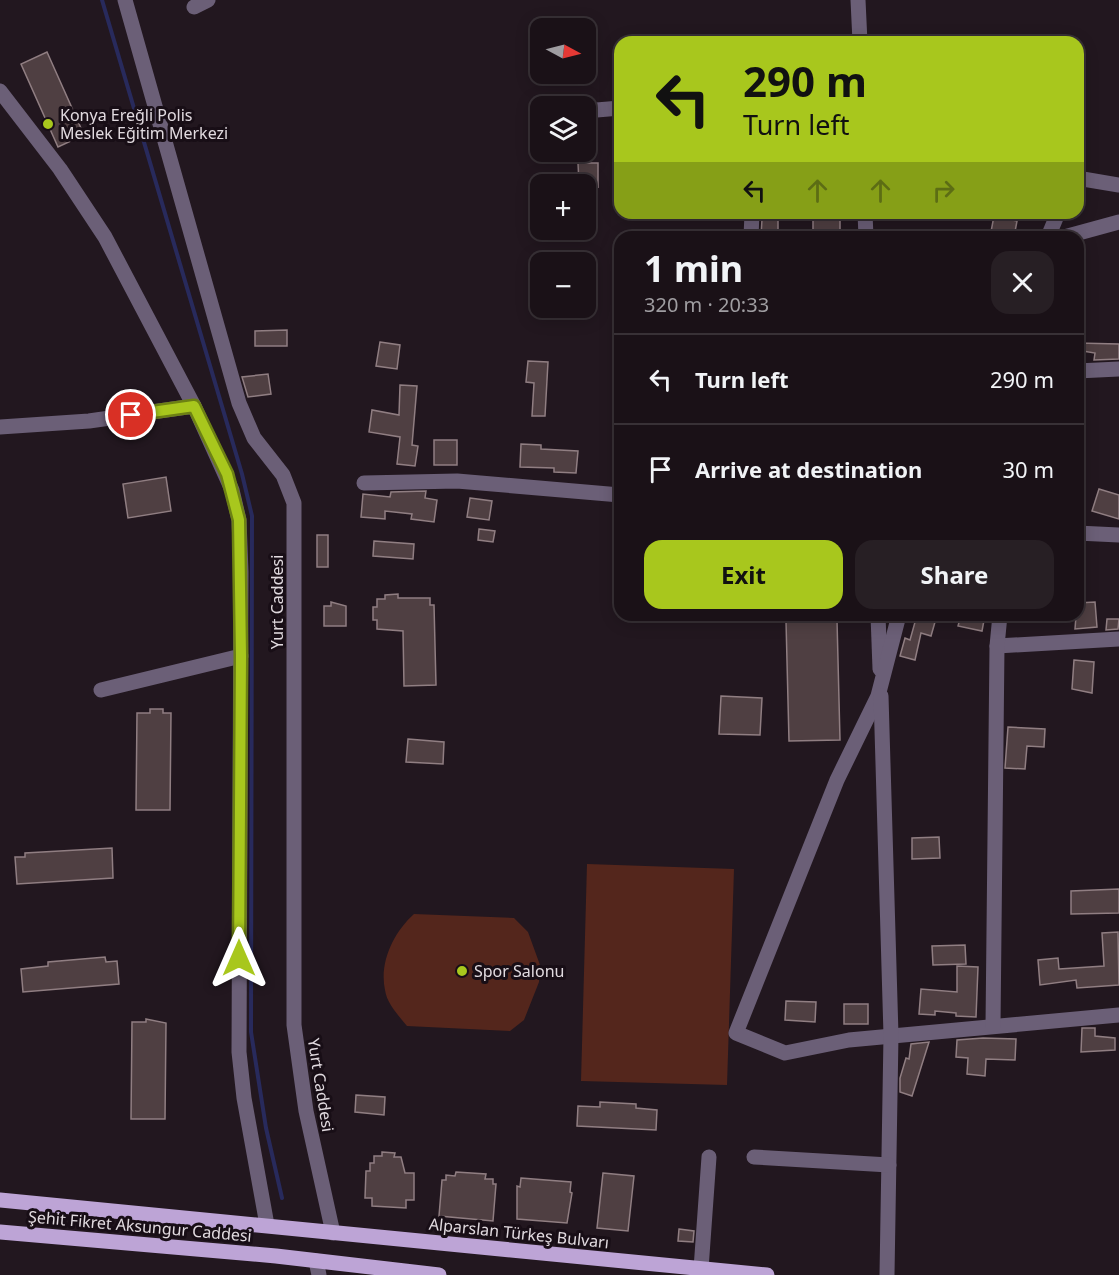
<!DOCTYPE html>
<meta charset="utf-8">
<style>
:root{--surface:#1a1117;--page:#271f24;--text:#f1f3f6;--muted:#9f9da1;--line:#383136;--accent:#a8c71d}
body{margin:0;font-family:"Noto Sans",sans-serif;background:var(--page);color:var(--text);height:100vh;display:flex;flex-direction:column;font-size:22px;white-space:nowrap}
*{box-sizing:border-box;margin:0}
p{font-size:20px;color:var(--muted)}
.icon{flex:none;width:33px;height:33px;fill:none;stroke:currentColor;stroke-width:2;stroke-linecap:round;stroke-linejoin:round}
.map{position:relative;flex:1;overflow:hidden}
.side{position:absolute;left:614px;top:231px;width:470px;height:390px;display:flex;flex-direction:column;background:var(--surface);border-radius:18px;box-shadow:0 3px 15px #0003,0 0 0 2px var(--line)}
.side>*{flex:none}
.banner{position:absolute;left:614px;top:36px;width:470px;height:183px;border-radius:18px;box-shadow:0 3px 15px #0003,0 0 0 2px var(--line);background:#a8c71d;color:#111;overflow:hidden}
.needle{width:39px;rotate:97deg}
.tools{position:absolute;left:530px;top:18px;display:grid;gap:12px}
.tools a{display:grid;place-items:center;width:66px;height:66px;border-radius:12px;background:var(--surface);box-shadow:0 3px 15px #0003,0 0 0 2px var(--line);font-size:30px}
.pin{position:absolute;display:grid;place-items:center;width:51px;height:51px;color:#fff;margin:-26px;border:3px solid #fff;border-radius:50%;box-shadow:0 2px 6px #0007}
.me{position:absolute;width:66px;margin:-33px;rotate:0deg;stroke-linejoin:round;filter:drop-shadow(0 0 4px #0008)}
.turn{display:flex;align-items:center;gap:21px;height:126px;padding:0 30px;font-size:27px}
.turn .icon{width:78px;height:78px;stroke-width:2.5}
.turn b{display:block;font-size:42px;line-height:51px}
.lanes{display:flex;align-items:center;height:57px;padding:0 30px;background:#0003;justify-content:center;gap:30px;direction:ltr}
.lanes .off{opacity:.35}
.round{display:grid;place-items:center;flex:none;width:63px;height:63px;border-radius:18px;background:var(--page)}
.headline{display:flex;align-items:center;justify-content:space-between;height:102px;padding:0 30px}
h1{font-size:36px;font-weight:700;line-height:45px}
.action{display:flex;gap:12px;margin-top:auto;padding:12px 30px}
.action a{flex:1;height:69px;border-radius:18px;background:var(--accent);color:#111;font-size:24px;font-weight:700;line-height:69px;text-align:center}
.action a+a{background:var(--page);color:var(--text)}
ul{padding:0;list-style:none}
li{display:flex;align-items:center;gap:18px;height:90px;padding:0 30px;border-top:2px solid var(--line)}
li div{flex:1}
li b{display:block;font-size:22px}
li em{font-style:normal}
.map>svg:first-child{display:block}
.green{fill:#54261c}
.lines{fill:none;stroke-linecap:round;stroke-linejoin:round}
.stream{stroke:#282a5c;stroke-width:4}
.building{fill:#4f3f42;stroke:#907e82;stroke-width:1.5}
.minor{stroke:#6b5f77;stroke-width:15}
.major{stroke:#bda4d6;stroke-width:15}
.route-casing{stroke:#6d8113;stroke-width:15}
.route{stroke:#a8c71d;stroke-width:10}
.poi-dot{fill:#a8c71d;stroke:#180e16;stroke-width:2}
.labels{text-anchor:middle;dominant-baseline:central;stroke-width:6;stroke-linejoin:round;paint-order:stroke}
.poi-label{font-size:16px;fill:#e1dadf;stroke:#180e16;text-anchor:start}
.street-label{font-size:16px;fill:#e1dadf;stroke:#180e16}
</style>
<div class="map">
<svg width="1119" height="1275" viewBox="0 0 1119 1275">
<rect width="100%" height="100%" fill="#22171f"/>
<g class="green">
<polygon points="587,864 734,869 727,1085 581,1081"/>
<path d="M414,914L514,918L528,932L540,965L539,982L524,1020L510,1031L407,1026C399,1016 387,1004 385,990C379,962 394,932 414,914Z"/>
</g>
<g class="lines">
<polyline class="stream" points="102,0 242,474 252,516 251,1032 266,1128 282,1198"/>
</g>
<g class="building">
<polygon points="47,52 84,135 58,147 21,64"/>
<polygon points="578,163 598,163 598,187 579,184"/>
<polygon points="769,213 778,213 778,237 761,237 762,219 768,219"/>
<polygon points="813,213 840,213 840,237 826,237 826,230 813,230"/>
<polygon points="994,216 1017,221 1014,237 990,237"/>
<polygon points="287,330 287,346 255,346 255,331"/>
<polygon points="380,342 400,345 397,369 376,366"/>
<polygon points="1077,343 1119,344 1119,359 1094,360 1095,353 1077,350"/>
<polygon points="528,361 548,362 545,416 532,416 534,383 526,382"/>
<polygon points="268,374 271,394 248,397 242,377"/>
<polygon points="400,385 417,386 412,445 418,446 415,466 397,464 400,437 369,432 372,410 399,415"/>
<rect x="434" y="440" width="23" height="25"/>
<polygon points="521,444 541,445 541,449 578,451 576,473 554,472 554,468 520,467"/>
<polygon points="166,477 171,511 128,518 123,484"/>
<polygon points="1099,489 1119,495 1119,519 1092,511"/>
<polygon points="426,491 425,498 437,500 434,522 411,519 412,514 385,511 385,519 361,517 363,494 390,497 391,492"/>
<polygon points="470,498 492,501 489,520 467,517"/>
<polygon points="479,529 495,531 493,542 478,540"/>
<rect x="317" y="535" width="11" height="32"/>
<polygon points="374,541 414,544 413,559 373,556"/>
<polygon points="398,594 398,598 430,598 430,605 434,605 436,685 404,686 403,631 377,629 377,620 373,620 373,607 377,607 377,599 385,599 385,595"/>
<polygon points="331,602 346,606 346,626 324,626 324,606 331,606"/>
<polygon points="1095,602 1097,627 1075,629 1077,603"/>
<polygon points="917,615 937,615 931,636 921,633 915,660 900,656 905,638 910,640"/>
<polygon points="961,615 985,615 982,631 958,626"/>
<polygon points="1107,619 1119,619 1118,629 1106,630"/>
<polygon points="837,620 840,740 789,741 786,621"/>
<polygon points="1074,660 1094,662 1092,693 1072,689"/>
<polygon points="721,696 762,698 760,735 719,734"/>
<polygon points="150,709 163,709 163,713 171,713 170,810 136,810 137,713 150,713"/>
<polygon points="1008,727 1045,729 1044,747 1027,746 1025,769 1005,768"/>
<polygon points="408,739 444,742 443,764 406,762"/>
<polygon points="939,837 940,858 912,859 912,838"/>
<polygon points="112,848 113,878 17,884 15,857 25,857 25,853"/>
<polygon points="1119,889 1119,913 1071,914 1071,891"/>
<polygon points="1118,932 1119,985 1077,988 1076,980 1040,985 1038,960 1058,958 1059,969 1104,966 1102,933"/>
<polygon points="965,945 966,964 933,965 932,946"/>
<polygon points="105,957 106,962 117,961 119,984 23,992 21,969 48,966 48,962"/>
<polygon points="957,966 978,967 976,1017 956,1016 956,1013 935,1011 935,1015 919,1014 921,989 957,992"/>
<polygon points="786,1001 816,1002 815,1022 785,1020"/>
<rect x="844" y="1004" width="24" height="20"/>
<polygon points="146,1019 166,1023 165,1119 131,1119 132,1022 146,1022"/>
<polygon points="1082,1028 1095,1028 1095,1036 1115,1038 1115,1050 1081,1052"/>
<polygon points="983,1038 1016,1039 1015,1060 986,1059 985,1076 967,1074 968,1058 956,1057 957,1040"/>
<polygon points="929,1042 912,1096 900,1092 900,1078 906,1058 909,1059 911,1044"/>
<polygon points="356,1095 385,1097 384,1115 355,1112"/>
<polygon points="600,1102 636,1104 636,1108 657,1110 656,1130 577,1126 578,1106 600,1107"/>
<polygon points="382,1152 395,1153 394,1157 401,1157 405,1173 414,1173 414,1200 406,1200 406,1208 372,1206 372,1198 365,1198 366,1171 370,1171 370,1163 374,1163 374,1156 382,1156"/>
<polygon points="456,1172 486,1174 485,1179 493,1179 493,1184 496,1184 493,1221 439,1216 442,1180 446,1180 446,1175 455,1176"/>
<polygon points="603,1173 634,1176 628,1231 597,1228"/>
<polygon points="521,1178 571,1182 570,1192 572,1193 567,1223 517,1219 517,1186 520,1187"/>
<polygon points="679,1229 694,1231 693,1242 678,1241"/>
</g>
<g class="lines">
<g class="minor">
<polyline points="125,0 239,403 254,438 283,475 294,503 294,1025 306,1111 333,1233"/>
<polyline points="858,0 860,42"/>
<polyline points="194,7 208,0"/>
<polyline points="0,91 60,169 105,237 194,406 232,490 239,520 241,572 239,1052 244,1098 267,1225"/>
<polyline points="585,111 620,108"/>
<polyline points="1077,178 1119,185"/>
<polyline points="865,213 866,237"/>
<polyline points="751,237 752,213"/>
<polyline points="1048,237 1058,213"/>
<polyline points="1064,237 1119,222"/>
<polyline points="1077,371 1119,369"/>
<polyline points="0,427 89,421 194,406"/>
<polyline points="364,483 457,481 620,495"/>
<polyline points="1077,533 1119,535"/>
<polyline points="878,615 880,669"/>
<polyline points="899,615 878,696 837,780 736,1033 785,1053 849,1040 1119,1015"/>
<polyline points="997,646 1119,639"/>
<polyline points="101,690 241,656"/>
<polyline points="881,696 891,1035 887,1275"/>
<polyline points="993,1026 997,646 1000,615"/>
<polyline points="754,1157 889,1165"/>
<polyline points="316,1261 319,1275"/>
<polyline points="701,1269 709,1157"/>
</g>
<g class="major">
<polyline points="0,1200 767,1275"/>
<polyline points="0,1232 276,1256 439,1275"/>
</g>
</g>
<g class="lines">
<defs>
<polyline id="route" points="131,415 194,406 227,474 239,520 241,656 239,958"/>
</defs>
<use href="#route" class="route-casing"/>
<use href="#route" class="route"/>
</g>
<g class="poi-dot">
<circle cx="48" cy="124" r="6"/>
<circle cx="462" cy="971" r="6"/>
</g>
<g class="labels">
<g class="poi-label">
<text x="60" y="115">Konya Ereğli Polis<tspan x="60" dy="18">Meslek Eğitim Merkezi</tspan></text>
<text x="474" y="971">Spor Salonu</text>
</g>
<g class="street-label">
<text transform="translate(277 602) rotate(-90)">Yurt Caddesi</text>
<text transform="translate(321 1085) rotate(81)">Yurt Caddesi</text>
<text transform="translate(140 1226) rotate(5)">Şehit Fikret Aksungur Caddesi</text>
<text transform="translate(519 1233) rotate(6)">Alparslan Türkeş Bulvarı</text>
</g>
</g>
</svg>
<div class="tools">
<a><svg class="needle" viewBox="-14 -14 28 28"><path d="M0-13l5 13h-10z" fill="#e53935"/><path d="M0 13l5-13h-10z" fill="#9f9da1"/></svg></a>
<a><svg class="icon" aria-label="layers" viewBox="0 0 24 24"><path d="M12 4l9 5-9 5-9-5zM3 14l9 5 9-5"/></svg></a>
<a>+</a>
<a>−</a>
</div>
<div class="pin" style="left:131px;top:415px;background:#d93025"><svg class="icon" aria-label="arrive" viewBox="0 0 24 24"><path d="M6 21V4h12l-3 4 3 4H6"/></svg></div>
<svg class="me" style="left:239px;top:958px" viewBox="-20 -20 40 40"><path d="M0-17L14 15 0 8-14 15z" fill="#a8c71d" stroke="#fff" stroke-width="4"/></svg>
<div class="banner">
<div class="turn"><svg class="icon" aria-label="left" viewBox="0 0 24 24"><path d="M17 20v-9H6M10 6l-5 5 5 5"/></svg><div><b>290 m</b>Turn left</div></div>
<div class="lanes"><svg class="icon" aria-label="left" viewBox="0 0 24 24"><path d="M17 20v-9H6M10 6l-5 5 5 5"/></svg><svg class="icon off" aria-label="ahead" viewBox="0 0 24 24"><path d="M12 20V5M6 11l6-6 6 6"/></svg><svg class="icon off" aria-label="ahead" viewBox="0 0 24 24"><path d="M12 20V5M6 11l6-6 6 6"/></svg><svg class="icon off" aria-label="right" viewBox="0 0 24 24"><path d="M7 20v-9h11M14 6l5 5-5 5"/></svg></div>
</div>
<section class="side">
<div class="headline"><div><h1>1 min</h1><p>320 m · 20:33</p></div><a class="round"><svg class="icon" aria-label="close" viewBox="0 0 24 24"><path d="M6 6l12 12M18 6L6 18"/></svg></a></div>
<ul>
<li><svg class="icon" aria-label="left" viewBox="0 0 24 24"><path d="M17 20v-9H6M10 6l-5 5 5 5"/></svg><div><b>Turn left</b></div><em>290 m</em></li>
<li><svg class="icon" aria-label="arrive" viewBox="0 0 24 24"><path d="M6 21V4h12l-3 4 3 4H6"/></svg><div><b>Arrive at destination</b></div><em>30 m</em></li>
</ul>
<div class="action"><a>Exit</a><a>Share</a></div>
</section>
</div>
